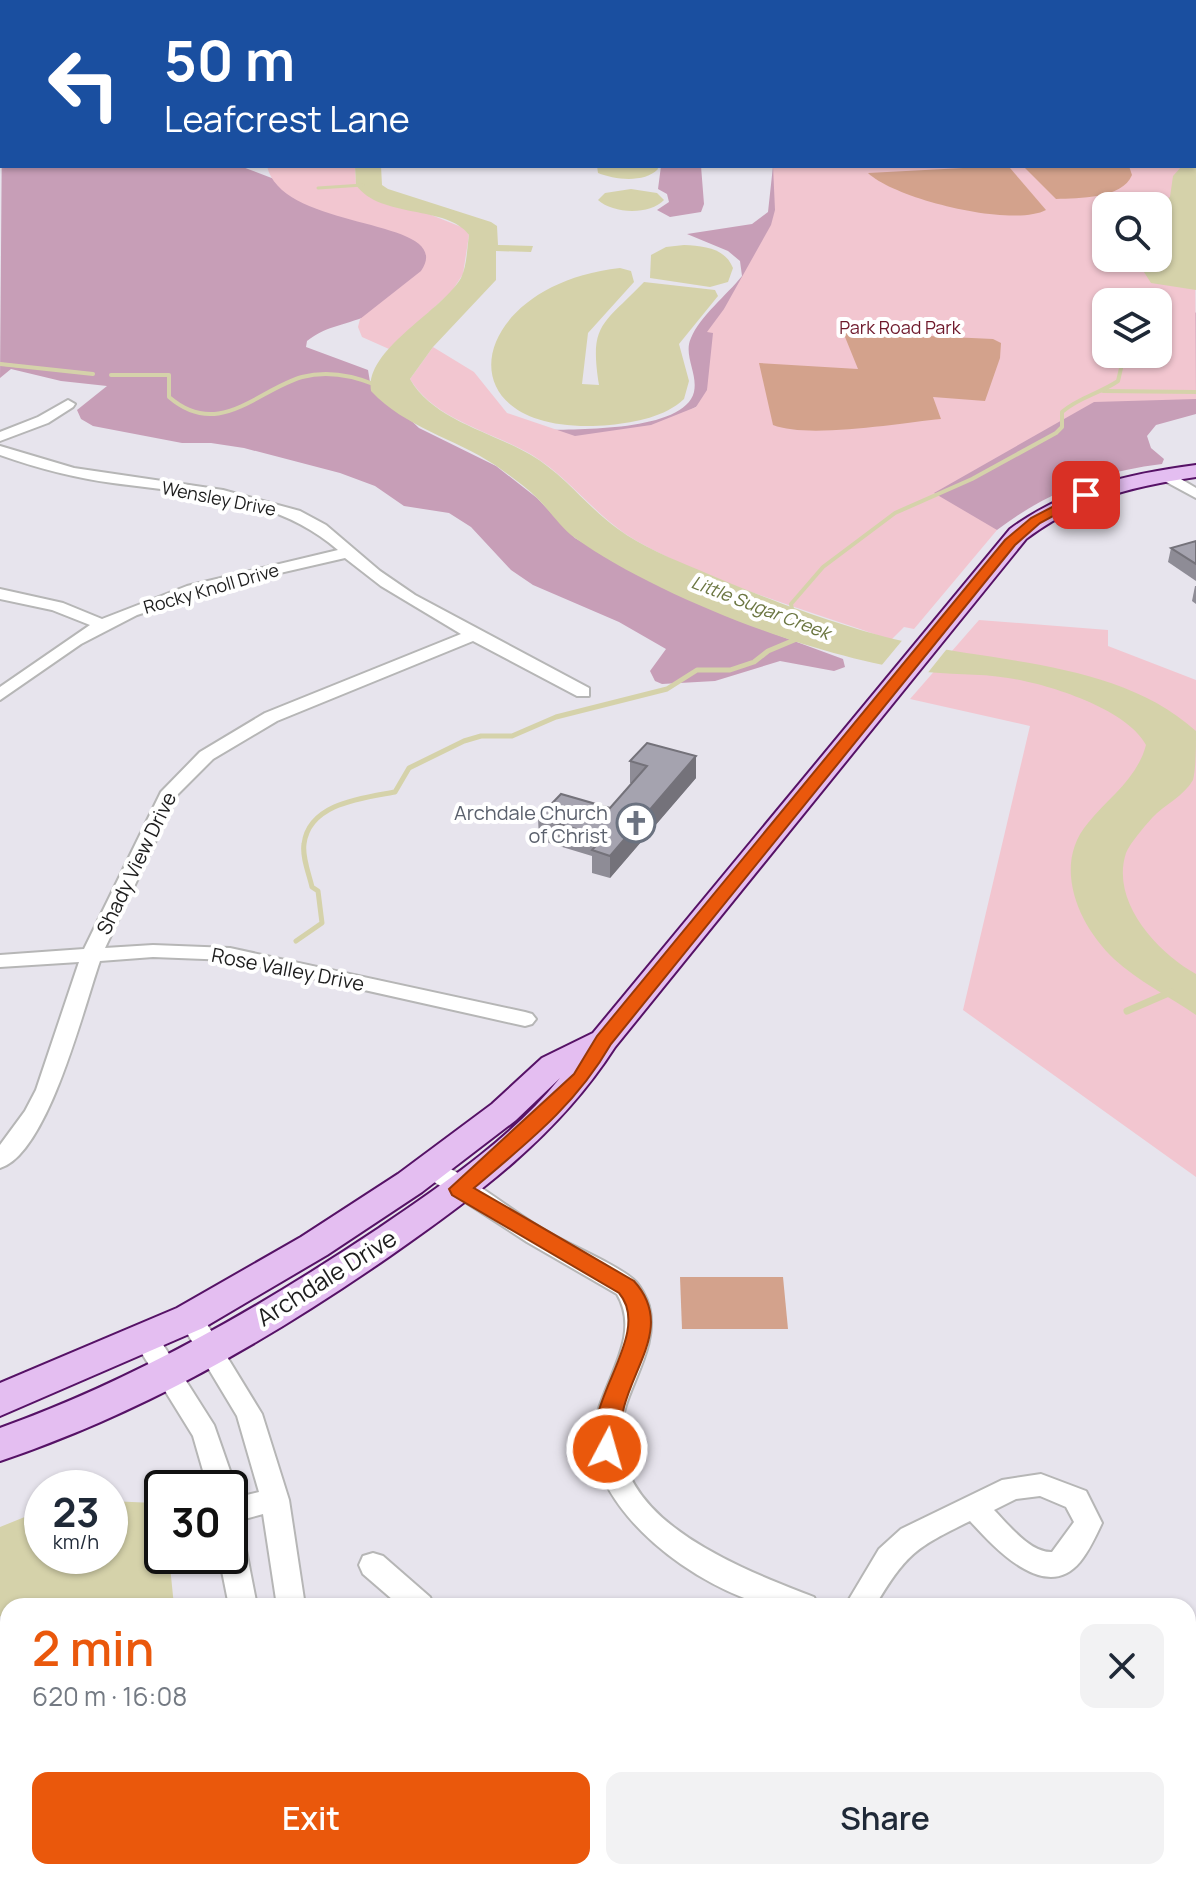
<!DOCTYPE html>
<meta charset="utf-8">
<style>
:root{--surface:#fff;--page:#f2f2f3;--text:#1f2937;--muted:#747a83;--accent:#ea580c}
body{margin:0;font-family:Manrope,sans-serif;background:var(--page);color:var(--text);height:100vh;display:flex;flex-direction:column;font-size:30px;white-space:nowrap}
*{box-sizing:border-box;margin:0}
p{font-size:26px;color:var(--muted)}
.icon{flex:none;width:44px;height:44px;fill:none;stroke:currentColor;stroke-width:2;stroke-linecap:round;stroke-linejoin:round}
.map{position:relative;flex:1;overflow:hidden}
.sheet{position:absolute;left:0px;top:1598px;width:1196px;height:282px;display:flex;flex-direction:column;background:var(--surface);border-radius:24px 24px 0 0;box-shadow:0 2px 6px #0004}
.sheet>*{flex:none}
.guide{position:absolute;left:0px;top:0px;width:1196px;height:168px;box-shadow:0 2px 6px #0004;background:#1a4fa0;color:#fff;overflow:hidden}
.buttons{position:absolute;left:1092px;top:192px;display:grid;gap:16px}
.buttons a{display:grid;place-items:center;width:80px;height:80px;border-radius:16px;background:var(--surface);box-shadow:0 2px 6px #0004;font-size:40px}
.speed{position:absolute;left:24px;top:1470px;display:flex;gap:16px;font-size:40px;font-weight:700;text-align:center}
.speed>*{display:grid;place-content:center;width:104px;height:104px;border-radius:50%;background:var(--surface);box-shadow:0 2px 6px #0004;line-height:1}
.speed small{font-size:20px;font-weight:400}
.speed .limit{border:4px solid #111;border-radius:12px;background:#fff;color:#111}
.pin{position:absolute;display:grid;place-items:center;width:68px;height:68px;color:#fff;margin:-34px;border-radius:16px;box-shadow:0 4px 12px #0006}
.me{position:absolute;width:88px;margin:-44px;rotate:6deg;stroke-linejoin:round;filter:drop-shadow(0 0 6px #0008)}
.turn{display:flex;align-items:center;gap:28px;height:168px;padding:0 32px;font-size:36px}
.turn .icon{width:104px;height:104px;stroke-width:2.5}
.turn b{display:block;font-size:56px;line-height:68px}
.round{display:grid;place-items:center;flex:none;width:84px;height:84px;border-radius:16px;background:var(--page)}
.summary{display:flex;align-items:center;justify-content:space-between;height:136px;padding:0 32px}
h1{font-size:48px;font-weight:600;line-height:60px;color:var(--accent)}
.primary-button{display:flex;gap:16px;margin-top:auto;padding:16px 32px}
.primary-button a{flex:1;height:92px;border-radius:16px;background:var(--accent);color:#fff;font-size:32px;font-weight:600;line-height:92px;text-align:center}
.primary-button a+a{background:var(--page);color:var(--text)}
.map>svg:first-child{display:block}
.forest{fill:#c79eb7}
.park{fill:#f2c6d0;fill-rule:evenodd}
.pitch{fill:#d3a28c}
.water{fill:#d5d2aa}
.pier{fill:#e7e4ed}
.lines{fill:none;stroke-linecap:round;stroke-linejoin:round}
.stream-far3{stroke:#d5d2aa;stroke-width:3}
.stream-far2{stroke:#d5d2aa;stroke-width:4}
.stream-far1{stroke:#d5d2aa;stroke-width:5}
.stream{stroke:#d5d2aa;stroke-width:7}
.street-casing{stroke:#b6b6b6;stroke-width:4}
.secondary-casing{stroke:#561266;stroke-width:4}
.street{fill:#fff;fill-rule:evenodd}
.secondary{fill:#e4bef1;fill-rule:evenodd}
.wall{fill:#8e8c96}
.shaded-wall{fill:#74727a}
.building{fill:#a5a3af;stroke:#74727a;stroke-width:2}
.route{fill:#ea580c;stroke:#983908;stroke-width:2}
.labels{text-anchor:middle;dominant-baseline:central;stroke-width:8;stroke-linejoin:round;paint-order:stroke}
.far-park-label{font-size:18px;fill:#6e192b;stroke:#fff}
.far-street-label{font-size:18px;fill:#1d1d1d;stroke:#fff}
.far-water-label{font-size:18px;font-style:italic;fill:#6b7641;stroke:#fff}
.worship-label{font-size:20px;fill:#5b616d;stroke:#fff;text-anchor:end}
.street-label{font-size:20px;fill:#1d1d1d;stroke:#fff}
.near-street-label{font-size:24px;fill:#1d1d1d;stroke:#fff}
</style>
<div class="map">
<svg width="1196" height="1879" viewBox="0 0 1196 1879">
<rect width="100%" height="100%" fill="#e7e4ed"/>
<g class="forest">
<path d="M2,127V166H240L418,234C421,239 425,245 427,251C434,274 389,305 371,314C348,325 327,325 307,341L306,347L368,370L370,382L419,428L496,466L537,498L575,538L649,580L745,623L843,659L845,667L834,671L780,661L715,681L662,684L655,681L650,671L666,649L619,622L533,585L511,570L471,527L449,513L404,506L375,486L340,473L244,448L211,443H182L93,426L81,419L77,410L107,386L61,381L11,369L0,378Z"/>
<polygon points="661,166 701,166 704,204 701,212 670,217 657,210 669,202 667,194 658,189"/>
<path d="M773,166H824L713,373L703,403L596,463L544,430C576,429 684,432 694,392C698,373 683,355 691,338C700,316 727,295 742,276L740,261L728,251L687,234L752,224L768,212Z"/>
<path d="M1106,302V354H1158L1196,312V414L1156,425L1147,436L1151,448L1164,459L1162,464C1102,471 1045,493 997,530L602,473Z"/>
</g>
<g class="park">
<polygon points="0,0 359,0 361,2 2,2 0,38"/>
<path d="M1194,69L1196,399L1094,402L934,493L997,530L914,629L904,627L891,640C806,609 714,585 635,540C596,517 571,479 532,455C493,432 434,420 410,379L433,347L474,372L507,413L575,436L651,425L696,407L707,390L713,333L707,332L724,309L771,225L775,210L773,166H1194ZM1106,206H1158V258H1106ZM1106,302H1158V354H1106Z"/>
<path d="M267,166H355L356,185L464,228L469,235L463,274L452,291L389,349L362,337L358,327L360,319L421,271C458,216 282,233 267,166Z"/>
<polygon points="979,620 1108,630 1108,646 1196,680 1196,1177 963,1010 1030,726 910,699"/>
</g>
<g class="pitch">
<path d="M1001,166L1010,168L1046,210C1012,228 895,199 868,173Z"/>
<path d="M1027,166H1129L1132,175C1122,199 1079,198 1056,199L1024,167Z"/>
<path d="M843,332L993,339L1001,343L1000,358L985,401L933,397L941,419C900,423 808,439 773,425L759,363L858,369Z"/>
<polygon points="680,1277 783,1277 788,1329 682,1329"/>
</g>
<g class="water">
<polygon points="1196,160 1196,290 1151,283 1135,258 1158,258 1158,206 1170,197 1173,176 1182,166 1194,166"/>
<path d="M355,166H381L382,185L388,189L491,222L497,226L498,245L533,246L531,252L496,251V280L433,347L410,379C433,420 492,432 531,455C565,475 586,506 618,529C641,546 672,559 699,570C760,597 846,629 911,643C1004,663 1121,663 1196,731C1196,746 1196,768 1193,780C1184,796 1164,805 1152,818C1144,827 1130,843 1126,853C1110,902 1158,953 1196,974V1015C1170,997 1138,981 1114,959C1078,925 1052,865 1088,823C1109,797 1137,779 1146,745C1127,709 1048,684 1008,678C978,673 948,675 918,671C815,657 660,598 575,538C560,527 551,512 538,499C526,487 509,475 495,465C454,438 406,428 371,391C364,350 442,311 461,278C467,266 467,248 469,235C448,205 380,219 356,185Z"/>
<path d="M597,166H657L658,169C645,183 615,180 598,173Z"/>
<path d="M631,189L657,193L664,200C650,215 613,214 598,200L605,193Z"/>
<path d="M684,245C704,246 725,248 733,268L728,282L710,287L650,278L651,255L666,247Z"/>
<path d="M620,268L631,271L634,282L588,333L582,384L599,385C589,323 603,325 644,282L715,290L718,296L679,344L689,381L684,399C665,417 636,422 610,425C437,440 464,285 620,268Z"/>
<polygon points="110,1501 154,1503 162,1517 162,1556 169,1556 174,1606 8,1606 8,1622 0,1616 0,1527 42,1510 42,1556 110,1556"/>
</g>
<polygon class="pier" points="905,637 911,639 950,645 926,675 881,666"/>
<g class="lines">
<g class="stream-far3">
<polyline points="67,0 88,0"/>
<polyline points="114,0 186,2"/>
<polyline points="318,188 363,185"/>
<polyline points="1151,297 1151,302"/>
<polyline points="1114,354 1122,366"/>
<polyline points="0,364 18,366"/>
</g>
<g class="stream-far2">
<polyline points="0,364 93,374"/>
<path d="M111,375H169V397C219,440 257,390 302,377C328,370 352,375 376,385"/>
<polyline points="1103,391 1196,392"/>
<path d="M792,609L791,604L823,567L895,513L972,479L1056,433L1062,427V412C1079,397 1099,394 1118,381L1122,364"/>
</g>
<path class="stream-far1" d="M296,941L322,923L318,891L312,887C309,874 302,857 304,844C309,803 363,798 395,792L409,768L464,741L481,736H512L556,717L667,689L697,670H730L754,662L768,651L799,638"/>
<polyline class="stream" points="1127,1011 1171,992"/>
<defs>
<g id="street">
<rect x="1194" y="19" width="2" height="4"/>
<polygon points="68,400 75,404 73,407 48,423 0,441 0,432 38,417"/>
<path d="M0,446L74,468L223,490L300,511L326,525L380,571L415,595L589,688V696H577L473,641L277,721L213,759L178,794L105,948L153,945L230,948L525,1012L532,1014L536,1019L532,1024L525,1026L230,960L153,957L100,961C84,1006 48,1154 0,1168V1145L25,1111L36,1090L79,962L0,967V955L84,949L161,792L200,752L265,713L461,634L381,586L345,558L228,585L137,615L81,644L0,700V687L90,625L52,610L0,599V589L63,603L102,619L187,586L338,550C275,495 191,494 113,483C74,478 37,468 0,455Z"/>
<polygon points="1159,472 1169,472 1196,488 1196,498 1159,478"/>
<path d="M430,1160C461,1169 513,1212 544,1230C567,1244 616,1264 634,1280C640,1285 647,1299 649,1306C658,1340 636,1374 626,1405C592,1514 737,1567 814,1597L818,1606C803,1606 784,1609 770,1606C700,1590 590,1512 594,1433C597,1386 644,1340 617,1294L527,1242L422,1174L419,1168L422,1162Z"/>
<polygon points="190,1308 199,1311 262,1414 289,1500 305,1606 277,1606 263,1514 230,1523 230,1499 259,1492 237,1416 178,1318 181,1311"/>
<polygon points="146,1329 155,1332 214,1425 236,1488 232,1496 230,1488 208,1488 193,1436 133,1339 137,1332"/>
<path d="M1041,1474L1086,1491L1102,1523C1096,1536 1089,1551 1080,1562C1045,1604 994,1547 970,1521C915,1548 907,1553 875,1606H845L879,1549L901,1529L1002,1480ZM1040,1496L1066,1507L1074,1522L1052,1552C1030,1553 1008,1524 994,1510L1016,1499Z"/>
<polygon points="230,1528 240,1532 244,1540 257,1606 229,1606 219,1556 230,1556"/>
<polygon points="373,1553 383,1556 430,1597 434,1606 400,1606 363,1574 359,1565 363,1556"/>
<polygon points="8,1758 8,1790 0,1794 0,1762"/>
<polygon points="250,1872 282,1872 279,1879 247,1879"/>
<polygon points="672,1872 746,1872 749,1879 711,1879 708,1872 705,1879 669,1879"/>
<polygon points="1096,1872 1130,1872 1133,1879 1099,1879"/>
</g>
<g id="secondary">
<polygon points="840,0 860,0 861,2 841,2"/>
<polygon points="1084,0 1103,0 1083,2"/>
<rect x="0" y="41" width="2" height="8"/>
<rect x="1194" y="77" width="2" height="9"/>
<path d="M1196,465V477C1133,486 1077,500 1026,539L615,1047C558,1136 476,1196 390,1256C269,1340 140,1414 0,1461V1428C136,1379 259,1308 379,1228C443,1184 511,1139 560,1078L516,1120L422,1192L327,1255L203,1328L0,1416V1383L177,1308L301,1237L398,1174L492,1104L542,1058L593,1033L1010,529C1066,488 1128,474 1196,465Z"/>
</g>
</defs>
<use href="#street" class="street-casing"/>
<use href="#secondary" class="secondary-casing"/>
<use href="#street" class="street"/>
<use href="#secondary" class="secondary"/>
</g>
<g class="wall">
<polygon points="1196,541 1196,581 1168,562 1171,548"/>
<polygon points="1195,586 1196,586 1196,604 1192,601"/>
<polygon points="696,756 696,778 610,878 592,873 592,856 539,840 538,818 610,808 632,783 630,783 630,761"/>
</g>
<polygon class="shaded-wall" points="696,756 696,778 610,878 610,856"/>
<g class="building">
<polygon points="1196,541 1196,564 1171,548"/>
<polygon points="647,743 696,756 610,856 592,850 604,837 538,818 561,794 610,808 647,766 630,761"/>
</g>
<path class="route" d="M1081,492L1092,495L1040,523L1015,545L611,1044C575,1106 528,1142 474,1188L634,1281C672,1323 636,1362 624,1407C620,1423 623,1441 616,1456L607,1458L599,1456C575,1409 655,1335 619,1293L452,1195L449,1189L574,1074L597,1036L1005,540L1031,518Z"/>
<defs>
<symbol id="church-ring" viewBox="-11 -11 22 22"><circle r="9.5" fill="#fff" stroke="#6b7280" stroke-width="1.5"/><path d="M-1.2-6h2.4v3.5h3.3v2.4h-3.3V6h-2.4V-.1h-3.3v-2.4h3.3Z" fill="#6b7280"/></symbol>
</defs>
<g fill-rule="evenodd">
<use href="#church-ring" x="614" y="801" width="44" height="44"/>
</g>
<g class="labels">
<g class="far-park-label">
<text x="900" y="327">Park Road Park</text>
</g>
<g class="far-street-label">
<text transform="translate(219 498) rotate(11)">Wensley Drive</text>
<text transform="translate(211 588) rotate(-16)">Rocky Knoll Drive</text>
</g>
<g class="far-water-label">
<text transform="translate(761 607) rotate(21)">Little Sugar Creek</text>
</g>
<g class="worship-label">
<text x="608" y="812">Archdale Church<tspan x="608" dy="23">of Christ</tspan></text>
</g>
<g class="street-label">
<text transform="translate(136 863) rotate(-64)">Shady View Drive</text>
<text transform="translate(288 969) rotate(11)">Rose Valley Drive</text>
</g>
<g class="near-street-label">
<text transform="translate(326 1277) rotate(-32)">Archdale Drive</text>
</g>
</g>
</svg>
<div class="buttons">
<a><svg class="icon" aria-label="search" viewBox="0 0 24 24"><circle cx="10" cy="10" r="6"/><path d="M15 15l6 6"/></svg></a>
<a><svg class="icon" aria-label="layers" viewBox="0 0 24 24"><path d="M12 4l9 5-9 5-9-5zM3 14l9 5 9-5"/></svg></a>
</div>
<div class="speed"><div>23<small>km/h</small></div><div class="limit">30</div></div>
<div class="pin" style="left:1086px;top:495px;background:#d93025"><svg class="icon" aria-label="arrive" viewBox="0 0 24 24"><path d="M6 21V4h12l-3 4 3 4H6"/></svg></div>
<svg class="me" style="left:607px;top:1449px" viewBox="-20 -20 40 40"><circle r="17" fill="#ea580c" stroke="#fff" stroke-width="3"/><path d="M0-11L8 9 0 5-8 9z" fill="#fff"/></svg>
<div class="guide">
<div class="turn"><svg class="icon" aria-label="left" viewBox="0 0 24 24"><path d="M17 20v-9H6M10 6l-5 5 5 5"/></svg><div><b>50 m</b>Leafcrest Lane</div></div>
</div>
<section class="sheet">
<div class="summary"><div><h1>2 min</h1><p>620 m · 16:08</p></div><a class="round"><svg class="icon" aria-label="close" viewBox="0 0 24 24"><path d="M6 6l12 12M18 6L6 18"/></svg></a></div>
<div class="primary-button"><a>Exit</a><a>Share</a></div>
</section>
</div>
